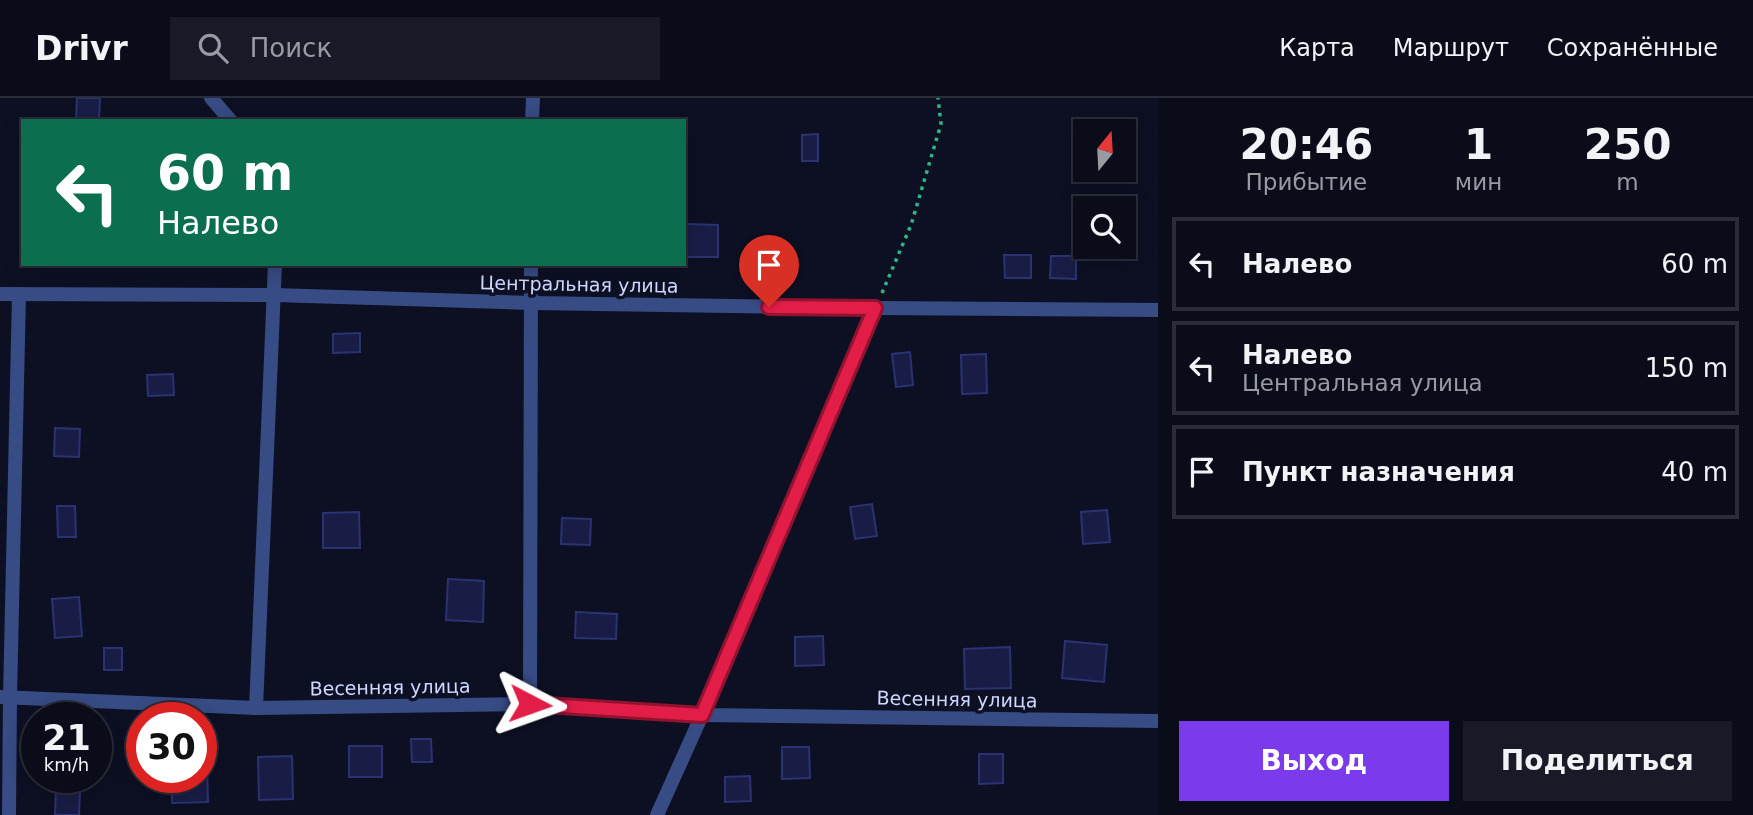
<!DOCTYPE html>
<html lang="ru">
<meta charset="utf-8">
<style>
:root{--surface:#0a0c1a;--page:#181a27;--text:#f1f3f6;--muted:#999ba2;--line:#2a2c39;--accent:#7c3aed}
body{margin:0;font-family:"DejaVu Sans",sans-serif;background:var(--page);color:var(--text);height:100vh;display:flex;flex-direction:column;font-size:26px;white-space:nowrap}
*{box-sizing:border-box;margin:0}
p{font-size:23px;color:var(--muted)}
.icon{flex:none;width:38px;height:38px;fill:none;stroke:currentColor;stroke-width:2;stroke-linecap:round;stroke-linejoin:round}
.map{position:relative;flex:1;overflow:hidden}
.panel{display:flex;flex-direction:column;background:var(--surface);width:595px}
.panel>*{flex:none}
.hud{position:absolute;left:21px;top:21px;width:665px;height:147px;border-radius:0px;box-shadow:0 4px 18px #0003,0 0 0 2px var(--line);background:#0b6e4f;color:#fff;overflow:hidden}
.needle{width:46px;rotate:18deg}
.fabs{position:absolute;left:1073px;top:21px;display:grid;gap:14px}
.fabs a{display:grid;place-items:center;width:63px;height:63px;border-radius:0px;background:var(--surface);box-shadow:0 4px 18px #0003,0 0 0 2px var(--line);font-size:35px}
.speed{position:absolute;left:21px;top:604px;display:flex;gap:14px;font-size:35px;font-weight:700;text-align:center}
.speed>*{display:grid;place-content:center;width:91px;height:91px;border-radius:50%;background:var(--surface);box-shadow:0 4px 18px #0003,0 0 0 2px var(--line);line-height:1}
.speed small{font-size:18px;font-weight:400}
.speed .limit{border:10px solid #d22;background:#fff;color:#111}
.pin{position:absolute;display:grid;place-items:center;width:60px;height:60px;color:#fff;margin:-72px -30px;border-radius:50% 50% 50% 0;rotate:-45deg;box-shadow:0 0 7px #0007}
.pin .icon{rotate:45deg}
.me{position:absolute;width:77px;margin:-38px;rotate:94deg;stroke-linejoin:round;filter:drop-shadow(0 0 5px #0008)}
.turn{display:flex;align-items:center;gap:24px;height:147px;padding:0 21px;font-size:32px}
.turn .icon{width:91px;height:91px;stroke-width:2.5}
.turn b{display:block;font-size:49px;line-height:60px}
.eta{display:flex;justify-content:space-evenly;align-items:center;height:119px;text-align:center}
.eta b{font-size:42px;font-weight:700;line-height:49px}
.action{display:flex;gap:14px;margin-top:auto;padding:14px 21px}
.action a{flex:1;height:80px;border-radius:0px;background:var(--accent);color:#fff;font-size:28px;font-weight:700;line-height:80px;text-align:center}
.action a+a{background:var(--page);color:var(--text)}
ul{padding:0;list-style:none}
li{display:flex;align-items:center;gap:21px;height:94px;margin:0 14px 10px;padding:0 7px;border:4px solid var(--line);border-radius:0px}
li div{flex:1}
li b{display:block;font-size:26px}
li em{font-style:normal}
header{display:flex;align-items:center;gap:42px;box-sizing:border-box;height:98px;padding:0 35px;background:var(--surface);border-bottom:2px solid var(--line)}
header strong{font-size:33px}
nav{display:flex;gap:38px;margin-inline-start:auto;font-size:24px}
.search{width:490px;height:63px;background:var(--page);display:flex;align-items:center;gap:18px;box-sizing:border-box;padding:0 24px;border-radius:0px;color:var(--muted);font-size:26px}
main{display:flex;flex:1;min-height:0}
.map>svg:first-child{display:block}
.building{fill:#191d45;stroke:#2a3272;stroke-width:2}
.lines{fill:none;stroke-linecap:round;stroke-linejoin:round}
.path{stroke:#2bb885;stroke-width:3.5;stroke-dasharray:3.5 5;stroke-linecap:butt}
.minor{stroke:#374b84;stroke-width:14}
.route-casing{stroke:#92132f;stroke-width:18}
.route{stroke:#e11d48;stroke-width:12}
.labels{text-anchor:middle;dominant-baseline:central;stroke-width:7;stroke-linejoin:round;paint-order:stroke}
.street-label{font-size:19px;fill:#d0d9ff;stroke:#0d1023}
</style>
<header>
<strong>Drivr</strong>
<div class="search"><svg class="icon" aria-label="search" viewBox="0 0 24 24"><circle cx="10" cy="10" r="6"/><path d="M15 15l6 6"/></svg>Поиск</div>
<nav><a>Карта</a><a>Маршрут</a><a>Сохранённые</a></nav>
</header>
<main>
<div class="map">
<svg width="1158" height="717" viewBox="0 0 1158 717">
<rect width="100%" height="100%" fill="#0d1023"/>
<g class="building">
<polygon points="77,0 100,0 99,22 76,21"/>
<polygon points="818,36 818,63 802,63 802,37"/>
<polygon points="1124,42 1132,42 1133,66 1124,66"/>
<polygon points="687,126 718,127 718,159 686,159"/>
<polygon points="1004,157 1031,157 1031,180 1005,180"/>
<polygon points="1051,158 1076,158 1076,181 1050,180"/>
<polygon points="360,235 360,254 333,255 333,236"/>
<polygon points="910,254 913,287 896,289 892,256"/>
<polygon points="986,256 987,295 962,296 961,257"/>
<polygon points="173,276 174,297 148,298 147,277"/>
<polygon points="55,330 80,331 79,359 54,358"/>
<polygon points="872,406 877,438 855,441 850,409"/>
<polygon points="57,408 75,408 76,439 58,439"/>
<polygon points="1107,412 1110,444 1083,446 1081,414"/>
<polygon points="359,414 360,450 323,450 323,415"/>
<polygon points="562,420 591,421 590,447 561,446"/>
<polygon points="448,481 484,483 483,524 446,522"/>
<polygon points="79,499 82,538 55,540 52,501"/>
<polygon points="576,514 617,516 616,541 575,540"/>
<polygon points="823,538 824,567 795,568 795,539"/>
<polygon points="1065,543 1107,547 1104,584 1062,580"/>
<polygon points="1010,549 1011,590 965,591 964,551"/>
<rect x="104" y="550" width="18" height="22"/>
<polygon points="411,641 431,641 432,664 412,664"/>
<rect x="349" y="648" width="33" height="31"/>
<polygon points="782,649 809,649 810,680 782,681"/>
<polygon points="979,656 1003,656 1003,685 979,686"/>
<polygon points="292,658 293,701 259,702 258,659"/>
<polygon points="201,663 207,663 208,704 172,705 172,679 201,679"/>
<polygon points="750,678 751,703 725,704 725,679"/>
<polygon points="56,692 80,693 79,717 55,717"/>
</g>
<g class="lines">
<polyline class="path" points="882,195 911,127 941,26 938,0"/>
<g class="minor">
<polyline points="211,0 231,23"/>
<polyline points="532,23 533,0"/>
<polyline points="0,196 275,197 531,205 875,210 1158,212"/>
<polyline points="0,599 256,610 530,606 702,617 1158,623"/>
<polyline points="530,606 531,166"/>
<polyline points="256,610 275,166"/>
<polyline points="9,717 10,599 19,196"/>
<polyline points="657,717 702,617 875,210"/>
</g>
</g>
<g class="lines">
<defs>
<polyline id="route" points="530,606 702,617 875,210 769,209"/>
</defs>
<use href="#route" class="route-casing"/>
<use href="#route" class="route"/>
</g>
<g class="labels">
<g class="street-label">
<text transform="translate(579 186) rotate(1)">Центральная улица</text>
<text transform="translate(390 589) rotate(-1)">Весенняя улица</text>
<text transform="translate(957 601) rotate(1)">Весенняя улица</text>
</g>
</g>
</svg>
<div class="fabs">
<a><svg class="needle" viewBox="-14 -14 28 28"><path d="M0-13l5 13h-10z" fill="#e53935"/><path d="M0 13l5-13h-10z" fill="#999ba2"/></svg></a>
<a><svg class="icon" aria-label="search" viewBox="0 0 24 24"><circle cx="10" cy="10" r="6"/><path d="M15 15l6 6"/></svg></a>
</div>
<div class="speed"><div>21<small>km/h</small></div><div class="limit">30</div></div>
<div class="pin" style="left:769px;top:209px;background:#d93025"><svg class="icon" aria-label="arrive" viewBox="0 0 24 24"><path d="M6 21V4h12l-3 4 3 4H6"/></svg></div>
<svg class="me" style="left:530px;top:606px" viewBox="-20 -20 40 40"><path d="M0-17L14 15 0 8-14 15z" fill="#e11d48" stroke="#fff" stroke-width="4"/></svg>
<div class="hud">
<div class="turn"><svg class="icon" aria-label="left" viewBox="0 0 24 24"><path d="M17 20v-9H6M10 6l-5 5 5 5"/></svg><div><b>60 m</b>Налево</div></div>
</div>
</div>
<section class="panel">
<div class="eta">
<div><b>20:46</b><p>Прибытие</p></div>
<div><b>1</b><p>мин</p></div>
<div><b>250</b><p>m</p></div>
</div>
<ul>
<li><svg class="icon" aria-label="left" viewBox="0 0 24 24"><path d="M17 20v-9H6M10 6l-5 5 5 5"/></svg><div><b>Налево</b></div><em>60 m</em></li>
<li><svg class="icon" aria-label="left" viewBox="0 0 24 24"><path d="M17 20v-9H6M10 6l-5 5 5 5"/></svg><div><b>Налево</b><p>Центральная улица</p></div><em>150 m</em></li>
<li><svg class="icon" aria-label="arrive" viewBox="0 0 24 24"><path d="M6 21V4h12l-3 4 3 4H6"/></svg><div><b>Пункт назначения</b></div><em>40 m</em></li>
</ul>
<div class="action"><a>Выход</a><a>Поделиться</a></div>
</section>
</main>
